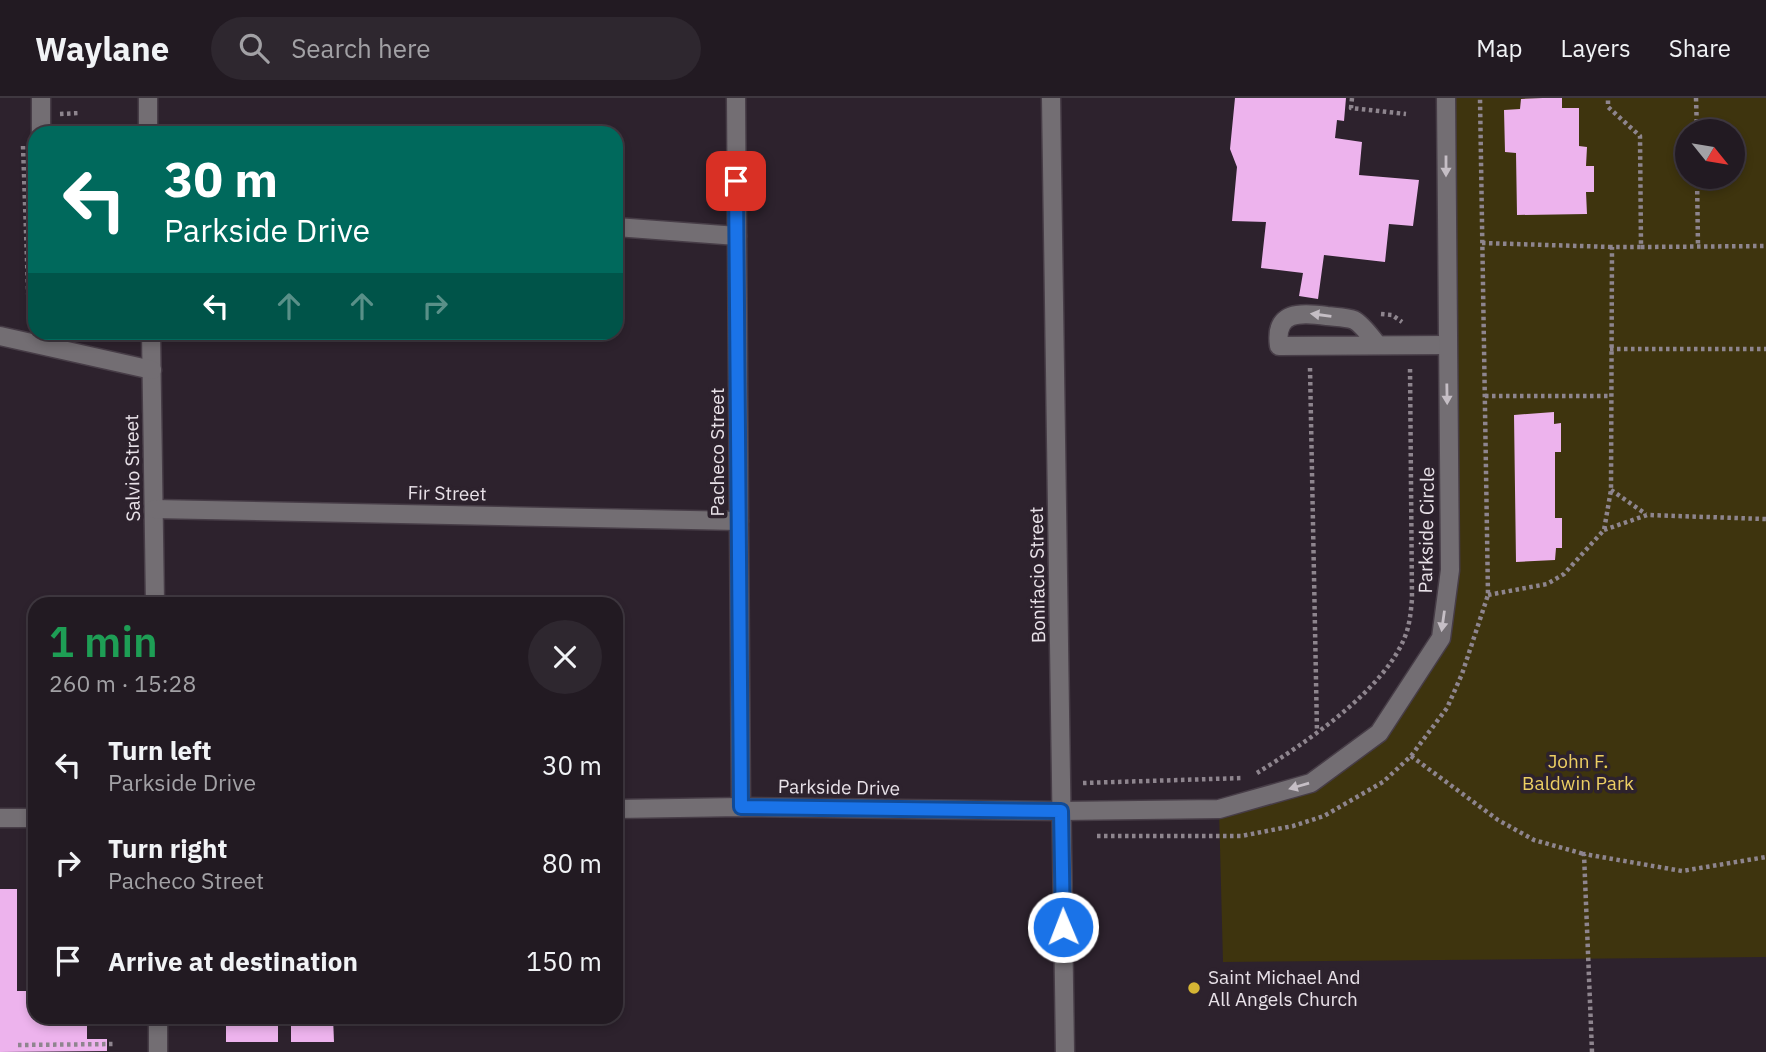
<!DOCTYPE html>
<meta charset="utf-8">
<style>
:root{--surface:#221a22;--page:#2e272f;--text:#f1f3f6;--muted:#a2a1a5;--line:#3f3840}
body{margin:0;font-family:"IBM Plex Sans",sans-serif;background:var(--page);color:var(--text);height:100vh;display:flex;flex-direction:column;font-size:26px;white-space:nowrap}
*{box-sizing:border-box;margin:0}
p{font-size:23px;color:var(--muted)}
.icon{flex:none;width:38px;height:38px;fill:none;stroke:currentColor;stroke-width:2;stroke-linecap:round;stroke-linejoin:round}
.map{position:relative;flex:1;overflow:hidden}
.sheet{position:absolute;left:28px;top:499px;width:595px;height:427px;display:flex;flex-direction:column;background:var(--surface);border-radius:21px;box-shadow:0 4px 10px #0003,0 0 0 2px var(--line)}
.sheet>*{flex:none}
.top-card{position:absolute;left:28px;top:28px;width:595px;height:214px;border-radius:21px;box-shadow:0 4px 10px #0003,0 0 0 2px var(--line);background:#00695c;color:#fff;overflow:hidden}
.needle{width:46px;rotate:120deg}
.tools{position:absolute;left:1675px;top:21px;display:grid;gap:14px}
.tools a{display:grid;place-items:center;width:70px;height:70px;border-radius:50%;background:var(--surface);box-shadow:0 4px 10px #0003,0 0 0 2px var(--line);font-size:35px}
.pin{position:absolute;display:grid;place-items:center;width:60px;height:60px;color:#fff;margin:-30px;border-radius:14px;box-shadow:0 4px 10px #0006}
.me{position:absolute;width:77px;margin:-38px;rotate:359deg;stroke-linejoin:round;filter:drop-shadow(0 0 5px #0008)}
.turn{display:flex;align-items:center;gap:24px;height:147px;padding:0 21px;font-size:32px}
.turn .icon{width:91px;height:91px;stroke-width:2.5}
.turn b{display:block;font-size:49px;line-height:60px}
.lanes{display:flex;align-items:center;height:66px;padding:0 21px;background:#0003;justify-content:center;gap:35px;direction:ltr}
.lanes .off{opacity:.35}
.round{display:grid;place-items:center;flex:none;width:74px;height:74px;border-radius:37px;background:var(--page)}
.headline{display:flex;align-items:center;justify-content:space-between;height:119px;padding:0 21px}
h1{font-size:42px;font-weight:600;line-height:52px;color:#1e9e55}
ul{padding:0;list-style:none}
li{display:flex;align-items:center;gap:21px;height:98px;padding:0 21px}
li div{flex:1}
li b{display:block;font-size:26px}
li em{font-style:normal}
header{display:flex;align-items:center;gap:42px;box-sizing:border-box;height:98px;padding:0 35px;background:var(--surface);border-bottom:2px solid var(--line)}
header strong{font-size:33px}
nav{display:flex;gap:38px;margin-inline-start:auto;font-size:24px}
.search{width:490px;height:63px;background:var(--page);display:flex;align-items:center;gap:18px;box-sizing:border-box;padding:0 24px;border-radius:38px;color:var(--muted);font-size:26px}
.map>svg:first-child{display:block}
.green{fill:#3e340e;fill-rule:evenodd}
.building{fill:#edb3ed}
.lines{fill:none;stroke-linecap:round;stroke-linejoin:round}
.minor-casing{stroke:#473d47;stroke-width:21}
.path{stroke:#8e858e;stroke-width:4.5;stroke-dasharray:3.5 3.5;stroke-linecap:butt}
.minor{stroke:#736e73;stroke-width:18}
.oneway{fill:#c5bec5}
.route-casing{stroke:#114b97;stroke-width:18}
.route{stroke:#1a73e8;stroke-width:12}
.poi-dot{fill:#d5b534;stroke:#2d222d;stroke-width:2.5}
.labels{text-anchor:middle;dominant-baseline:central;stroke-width:7;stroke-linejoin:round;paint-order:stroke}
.street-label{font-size:19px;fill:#e8e1e8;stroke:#2d222d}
.park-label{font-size:19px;fill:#ecce63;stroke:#2d222d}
.poi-label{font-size:19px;fill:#e8e1e8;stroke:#2d222d;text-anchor:start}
</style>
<header>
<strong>Waylane</strong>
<div class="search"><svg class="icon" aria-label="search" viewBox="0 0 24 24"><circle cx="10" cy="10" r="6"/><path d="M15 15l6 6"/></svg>Search here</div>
<nav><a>Map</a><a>Layers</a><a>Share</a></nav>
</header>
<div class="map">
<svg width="1766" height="954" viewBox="0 0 1766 954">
<rect width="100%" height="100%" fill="#2d222d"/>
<path class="green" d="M1446,0H1766V859L1223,864L1219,711L1311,685L1379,635L1441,540ZM1687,33H1732V79H1687Z"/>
<g class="building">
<polygon points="1235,0 1346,0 1344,23 1337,22 1335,40 1362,44 1359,77 1419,82 1413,128 1389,126 1385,164 1324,157 1318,201 1299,198 1303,175 1261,170 1266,124 1232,123 1237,69 1230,51"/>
<polygon points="1543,0 1562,0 1562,10 1579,10 1579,48 1587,49 1586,68 1594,68 1594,94 1586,94 1587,116 1517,117 1516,55 1505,54 1504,12 1520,11 1521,1"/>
<polygon points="1554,314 1554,326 1561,325 1561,354 1555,354 1555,420 1562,420 1562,450 1556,450 1555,462 1516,464 1514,317"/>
<polygon points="0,791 17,791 17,893 35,893 35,919 87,919 87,941 107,941 107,953 0,954"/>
<rect x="226" y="919" width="52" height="25"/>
<polygon points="291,919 333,919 334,944 291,944"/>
</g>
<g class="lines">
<defs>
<g id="minor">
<polyline points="41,0 41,35"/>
<polyline points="148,0 148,35"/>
<polyline points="736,0 741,709"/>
<polyline points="1051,0 1065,954"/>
<polyline points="616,129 737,138"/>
<polyline points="151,234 155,506"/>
<polyline points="0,238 152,272"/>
<path d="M1377,246C1371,239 1362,226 1354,222C1347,219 1335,219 1327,218C1300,214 1274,213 1279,248L1446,247"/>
<polyline points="154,411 739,423"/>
<polyline points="616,711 741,709 1061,713 1219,711 1311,685 1379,635 1441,540 1450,472 1446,0"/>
<polyline points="0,720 35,720"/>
<polyline points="158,919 158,954"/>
</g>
</defs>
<use href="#minor" class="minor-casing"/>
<g class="path">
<polyline points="1352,0 1351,10 1406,16"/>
<polyline points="1696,0 1697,33"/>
<polyline points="60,16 80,15"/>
<polyline points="23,48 29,219"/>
<polyline points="1697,79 1698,149"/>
<polyline points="1482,145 1612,149"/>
<polyline points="1641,149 1766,148"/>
<polyline points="1381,216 1392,217 1402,224"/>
<polyline points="1610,251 1766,251"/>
<polyline points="1310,270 1317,634"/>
<polyline points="1485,298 1609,298"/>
<polyline points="1611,392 1646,416"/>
<polyline points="1604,432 1647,417 1766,421"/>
<polyline points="1488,497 1547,486 1564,476 1604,432 1611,392 1612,149 1641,149 1640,38 1608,9 1608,0"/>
<polyline points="1411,658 1498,722 1534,742 1584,756"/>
<path d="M1257,675C1305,645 1389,590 1407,533C1410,523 1411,512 1412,501L1410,269"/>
<polyline points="1083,685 1243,680"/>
<polyline points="1097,738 1241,738 1293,728 1324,718 1383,684 1411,658 1447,610 1462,576 1488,497 1480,0"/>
<polyline points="18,947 116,946"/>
<polyline points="1592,954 1584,756 1682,773 1766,759"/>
</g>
<use href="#minor" class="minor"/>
</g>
<defs><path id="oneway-solid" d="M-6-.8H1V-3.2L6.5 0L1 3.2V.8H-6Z" transform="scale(1.75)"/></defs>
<g class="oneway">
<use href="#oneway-solid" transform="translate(1446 68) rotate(90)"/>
<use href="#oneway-solid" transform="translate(1321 217) rotate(-172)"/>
<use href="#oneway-solid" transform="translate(1447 296) rotate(89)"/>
<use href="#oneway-solid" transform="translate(1443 523) rotate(98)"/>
<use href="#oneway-solid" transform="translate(1299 688) rotate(164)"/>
</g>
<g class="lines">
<defs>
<polyline id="route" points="736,83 741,709 1061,713 1063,829"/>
</defs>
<use href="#route" class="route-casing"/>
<use href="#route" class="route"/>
</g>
<circle class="poi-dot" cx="1194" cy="890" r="7"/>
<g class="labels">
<g class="street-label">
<text transform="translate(717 354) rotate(-90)">Pacheco Street</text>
<text transform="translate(132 370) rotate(-91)">Salvio Street</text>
<text transform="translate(447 395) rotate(1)">Fir Street</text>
<text transform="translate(1426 432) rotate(-89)">Parkside Circle</text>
<text transform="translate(1037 477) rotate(-91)">Bonifacio Street</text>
<text transform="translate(839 689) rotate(1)">Parkside Drive</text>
</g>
<g class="park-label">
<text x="1578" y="663">John F.<tspan x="1578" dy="22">Baldwin Park</tspan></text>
</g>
<g class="poi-label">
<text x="1208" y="879">Saint Michael And<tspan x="1208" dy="22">All Angels Church</tspan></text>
</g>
</g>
</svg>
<div class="tools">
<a><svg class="needle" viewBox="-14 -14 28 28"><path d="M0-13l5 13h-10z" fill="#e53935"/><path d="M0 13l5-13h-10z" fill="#a2a1a5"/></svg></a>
</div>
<div class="pin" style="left:736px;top:83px;background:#d93025"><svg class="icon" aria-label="arrive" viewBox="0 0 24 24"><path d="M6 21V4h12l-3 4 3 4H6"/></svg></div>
<svg class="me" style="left:1063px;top:829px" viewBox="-20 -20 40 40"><circle r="17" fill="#1a73e8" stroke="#fff" stroke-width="3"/><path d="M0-11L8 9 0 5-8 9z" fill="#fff"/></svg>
<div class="top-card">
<div class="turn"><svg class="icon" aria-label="left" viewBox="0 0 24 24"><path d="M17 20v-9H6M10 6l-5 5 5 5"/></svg><div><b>30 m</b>Parkside Drive</div></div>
<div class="lanes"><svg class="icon" aria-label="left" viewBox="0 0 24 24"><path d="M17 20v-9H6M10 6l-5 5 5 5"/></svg><svg class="icon off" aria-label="ahead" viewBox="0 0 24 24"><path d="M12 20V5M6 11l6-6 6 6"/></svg><svg class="icon off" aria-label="ahead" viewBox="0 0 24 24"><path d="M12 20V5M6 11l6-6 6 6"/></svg><svg class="icon off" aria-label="right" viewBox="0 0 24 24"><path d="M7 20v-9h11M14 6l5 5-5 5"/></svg></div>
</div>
<section class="sheet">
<div class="headline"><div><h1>1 min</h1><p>260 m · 15:28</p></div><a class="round"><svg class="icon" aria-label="close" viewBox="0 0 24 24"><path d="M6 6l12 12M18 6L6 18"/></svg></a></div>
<ul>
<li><svg class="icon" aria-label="left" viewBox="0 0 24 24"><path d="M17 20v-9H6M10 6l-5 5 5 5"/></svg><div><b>Turn left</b><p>Parkside Drive</p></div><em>30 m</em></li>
<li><svg class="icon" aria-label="right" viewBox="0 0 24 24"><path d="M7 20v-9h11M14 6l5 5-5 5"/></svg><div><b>Turn right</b><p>Pacheco Street</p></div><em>80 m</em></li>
<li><svg class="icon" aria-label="arrive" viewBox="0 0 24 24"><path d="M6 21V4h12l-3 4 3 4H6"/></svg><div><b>Arrive at destination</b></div><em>150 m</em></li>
</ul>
</section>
</div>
